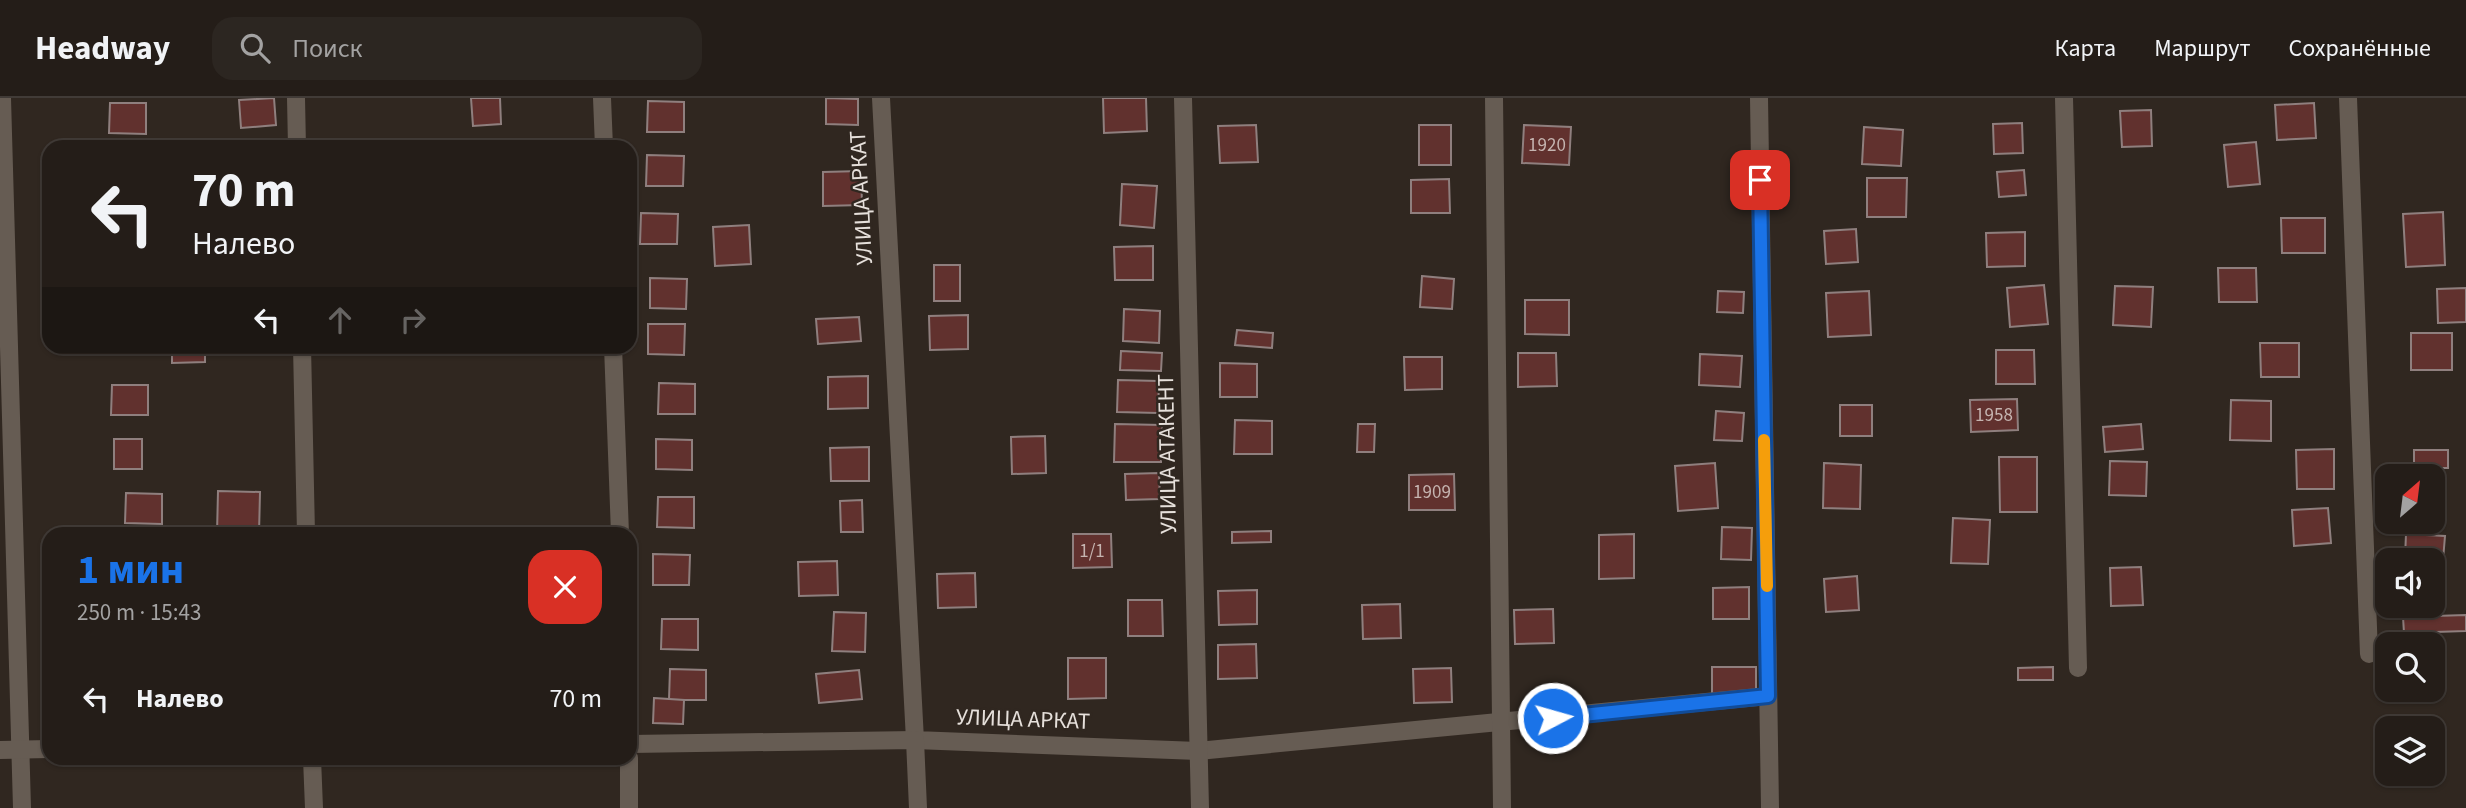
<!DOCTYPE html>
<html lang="ru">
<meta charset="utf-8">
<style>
:root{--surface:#241d18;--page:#2c2621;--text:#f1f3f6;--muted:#a3a2a2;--line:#413b37;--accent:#1a73e8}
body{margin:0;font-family:"Source Sans 3",sans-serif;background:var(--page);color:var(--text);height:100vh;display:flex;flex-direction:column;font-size:26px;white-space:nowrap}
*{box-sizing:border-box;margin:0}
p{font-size:23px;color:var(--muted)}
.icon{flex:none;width:38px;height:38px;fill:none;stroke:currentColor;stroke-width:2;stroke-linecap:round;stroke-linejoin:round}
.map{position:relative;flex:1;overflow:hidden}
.side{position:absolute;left:42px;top:429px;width:595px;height:238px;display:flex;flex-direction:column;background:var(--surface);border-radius:21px;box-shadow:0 2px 5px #0004,0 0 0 2px var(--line)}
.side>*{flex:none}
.top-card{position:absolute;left:42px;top:42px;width:595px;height:214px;border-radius:21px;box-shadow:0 2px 5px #0004,0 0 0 2px var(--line);background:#241d18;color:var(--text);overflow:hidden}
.needle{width:46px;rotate:28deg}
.tools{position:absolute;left:2375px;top:366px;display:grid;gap:14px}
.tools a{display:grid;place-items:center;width:70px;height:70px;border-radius:14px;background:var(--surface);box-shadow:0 2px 5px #0004,0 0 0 2px var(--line);font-size:35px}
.pin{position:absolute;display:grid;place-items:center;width:60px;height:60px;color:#fff;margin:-30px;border-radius:14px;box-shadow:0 4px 10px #0006}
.me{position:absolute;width:77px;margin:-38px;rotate:84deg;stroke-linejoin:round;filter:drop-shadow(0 0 5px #0008)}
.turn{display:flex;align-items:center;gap:24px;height:147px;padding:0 35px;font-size:32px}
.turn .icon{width:91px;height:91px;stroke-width:2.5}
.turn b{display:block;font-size:49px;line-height:60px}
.lanes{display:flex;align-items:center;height:66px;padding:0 35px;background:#0003;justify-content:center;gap:35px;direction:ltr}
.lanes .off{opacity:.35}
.round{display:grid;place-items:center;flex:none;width:74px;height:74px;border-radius:21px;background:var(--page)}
.headline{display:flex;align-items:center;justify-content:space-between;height:119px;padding:0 35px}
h1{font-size:42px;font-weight:700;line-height:52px;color:var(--accent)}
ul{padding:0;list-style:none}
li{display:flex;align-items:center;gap:21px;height:105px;padding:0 35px}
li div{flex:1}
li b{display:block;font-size:26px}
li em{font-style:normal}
header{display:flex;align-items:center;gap:42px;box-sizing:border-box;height:98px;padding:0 35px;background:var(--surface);border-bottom:2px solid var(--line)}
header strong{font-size:33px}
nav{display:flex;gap:38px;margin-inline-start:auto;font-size:24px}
.search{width:490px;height:63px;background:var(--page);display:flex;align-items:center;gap:18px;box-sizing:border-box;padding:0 24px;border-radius:21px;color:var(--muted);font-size:26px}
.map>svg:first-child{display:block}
.building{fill:#61312e;stroke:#8f7f7e;stroke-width:2}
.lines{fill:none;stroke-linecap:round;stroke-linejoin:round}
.street{stroke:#665c53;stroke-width:18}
.route-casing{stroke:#114b97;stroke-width:18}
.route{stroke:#1a73e8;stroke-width:12}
.slow{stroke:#f59e0b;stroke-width:12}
.labels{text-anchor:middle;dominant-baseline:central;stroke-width:5;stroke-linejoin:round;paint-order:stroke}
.number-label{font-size:19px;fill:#c5b4b0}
.street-label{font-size:23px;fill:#e6e0db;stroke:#302720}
</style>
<header>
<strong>Headway</strong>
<div class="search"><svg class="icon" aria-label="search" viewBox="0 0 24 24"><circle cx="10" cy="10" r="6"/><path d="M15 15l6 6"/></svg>Поиск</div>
<nav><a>Карта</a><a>Маршрут</a><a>Сохранённые</a></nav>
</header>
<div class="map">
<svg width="2466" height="710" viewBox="0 0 2466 710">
<rect width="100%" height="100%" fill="#302720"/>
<g class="building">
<polygon points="274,0 276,27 241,30 239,2"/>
<polygon points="471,0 500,0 501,26 473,28"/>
<polygon points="826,0 858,1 858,27 826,26"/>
<polygon points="1103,0 1146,0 1147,33 1104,35"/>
<polygon points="648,3 684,4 684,34 647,34"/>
<polygon points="110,5 146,5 146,36 109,35"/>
<polygon points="2314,5 2316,40 2277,42 2275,7"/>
<polygon points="2151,12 2152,48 2122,49 2120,13"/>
<polygon points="2022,25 2023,55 1994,56 1993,26"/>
<polygon points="1256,27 1258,64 1220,65 1218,28"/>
<rect x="1419" y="27" width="32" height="40"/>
<polygon points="1524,27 1571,29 1569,67 1522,65"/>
<polygon points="1864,29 1903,32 1901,68 1862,66"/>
<polygon points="2256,44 2260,86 2228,89 2224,47"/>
<polygon points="647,57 684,58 683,88 646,88"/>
<polygon points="2024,72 2026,97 1999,99 1997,74"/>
<polygon points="861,73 862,107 823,108 823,74"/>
<polygon points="1867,80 1907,80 1906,119 1867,119"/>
<polygon points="1449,81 1450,115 1411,115 1411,82"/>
<polygon points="1122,86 1157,88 1154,130 1120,127"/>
<polygon points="2443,114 2445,167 2406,169 2403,116"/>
<polygon points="641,115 678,116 677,146 640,146"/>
<polygon points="2281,120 2325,120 2325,155 2282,155"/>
<polygon points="749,127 751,166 715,168 713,129"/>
<polygon points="1856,131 1858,164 1826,166 1824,133"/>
<polygon points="2025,134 2025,168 1987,169 1986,135"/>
<polygon points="1153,148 1153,182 1115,182 1114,149"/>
<rect x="934" y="167" width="26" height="36"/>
<polygon points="2218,170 2256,170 2257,204 2219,204"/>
<polygon points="1422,178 1454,181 1452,211 1420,209"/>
<polygon points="650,180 687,181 686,211 650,210"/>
<polygon points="2044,187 2048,226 2010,229 2007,190"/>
<polygon points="2115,188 2153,189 2151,229 2113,227"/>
<polygon points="2466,190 2466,224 2438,225 2437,191"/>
<polygon points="1718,193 1744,194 1743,215 1717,214"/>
<polygon points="1869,193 1871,237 1828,239 1826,195"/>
<polygon points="1525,202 1569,202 1569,237 1525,236"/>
<polygon points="1124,211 1160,213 1159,245 1123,243"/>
<polygon points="968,217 968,251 930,252 929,218"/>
<polygon points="859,219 861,243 818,246 816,221"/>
<polygon points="648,226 685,226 684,257 648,256"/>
<polygon points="1237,232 1273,235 1272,250 1235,247"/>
<rect x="2411" y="235" width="41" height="37"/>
<polygon points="2260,245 2299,245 2299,279 2261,279"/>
<polygon points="112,248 148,248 148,255 112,254"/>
<polygon points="172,248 205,248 205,264 172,265"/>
<polygon points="1996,252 2034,252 2035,286 1996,286"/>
<polygon points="1121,253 1162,255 1161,273 1120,272"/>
<polygon points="1518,255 1556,255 1557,288 1518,289"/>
<polygon points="1700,256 1742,258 1740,289 1699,287"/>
<polygon points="1404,259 1442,259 1442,291 1405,292"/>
<polygon points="1220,265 1257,266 1257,299 1220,299"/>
<polygon points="868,278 868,310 828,311 828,279"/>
<polygon points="1118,282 1159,283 1158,315 1117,314"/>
<polygon points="659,285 695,286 695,316 658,316"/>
<polygon points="112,287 148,287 148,317 111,317"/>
<polygon points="2017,301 2018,332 1971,334 1970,302"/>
<polygon points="2231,302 2271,303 2271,343 2230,342"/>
<rect x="1840" y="307" width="32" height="31"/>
<polygon points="1716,313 1744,315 1742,343 1714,342"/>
<polygon points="1235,322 1272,323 1272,356 1234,356"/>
<polygon points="1115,326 1162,327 1161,364 1114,364"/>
<polygon points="1358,326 1375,326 1374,354 1357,354"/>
<polygon points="2141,326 2143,351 2105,354 2103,329"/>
<polygon points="1045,338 1046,375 1012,376 1011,339"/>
<rect x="114" y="341" width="28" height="30"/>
<polygon points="656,341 692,342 692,372 656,371"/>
<polygon points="869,349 869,383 831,383 830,350"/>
<polygon points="2334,351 2334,391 2297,391 2296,352"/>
<rect x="2414" y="352" width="34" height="18"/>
<polygon points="1999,359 2037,359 2037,414 2000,414"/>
<polygon points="2110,363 2147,364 2146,398 2109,397"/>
<polygon points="1715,365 1718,410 1678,413 1675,368"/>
<polygon points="1824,365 1861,367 1860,411 1823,410"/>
<polygon points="1159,375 1160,401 1126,402 1125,376"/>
<polygon points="1454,376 1455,412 1409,412 1409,377"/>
<polygon points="218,393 260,394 259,436 217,436"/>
<polygon points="126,395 162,396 162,426 125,425"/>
<polygon points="658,399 694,399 694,430 657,429"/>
<polygon points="862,402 863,434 841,434 840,403"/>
<polygon points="2328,410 2331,445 2294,448 2292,412"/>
<polygon points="1953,420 1990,422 1988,466 1951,465"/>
<polygon points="1722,429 1752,430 1751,462 1721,461"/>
<polygon points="1271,433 1271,444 1232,445 1232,434"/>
<polygon points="1073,436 1111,436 1112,469 1073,470"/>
<polygon points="1634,436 1634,480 1599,481 1599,437"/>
<polygon points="2406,436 2445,438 2443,462 2405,460"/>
<polygon points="653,456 690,457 689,487 653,487"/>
<polygon points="837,463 838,497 799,498 798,464"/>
<polygon points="2141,469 2143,507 2111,508 2110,470"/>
<polygon points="975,475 976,509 938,510 937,476"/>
<polygon points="1857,478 1859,512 1826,514 1824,481"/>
<polygon points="1749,489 1749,521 1713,521 1713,490"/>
<polygon points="1257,492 1257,526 1219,527 1218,493"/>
<polygon points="1128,502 1162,502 1163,538 1128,538"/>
<polygon points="1400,506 1401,540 1363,541 1362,507"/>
<polygon points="1553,511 1554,545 1515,546 1514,512"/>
<polygon points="834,514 866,515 865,554 832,553"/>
<polygon points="2466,517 2466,533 2404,535 2403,519"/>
<polygon points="662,521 698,521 698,552 661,551"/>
<polygon points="1256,546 1257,580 1218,581 1218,547"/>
<polygon points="1068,560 1106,560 1106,600 1068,601"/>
<polygon points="1712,569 1756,569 1756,596 1712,597"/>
<polygon points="2053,569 2053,582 2018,582 2018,570"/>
<polygon points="1451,570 1452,604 1414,605 1413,571"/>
<polygon points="670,571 706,572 706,602 669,602"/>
<polygon points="859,572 862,601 819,605 816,576"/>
<polygon points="654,600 684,602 683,626 653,625"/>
</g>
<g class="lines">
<g class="street">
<polyline points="2,0 22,710"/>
<polyline points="296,0 297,49"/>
<polyline points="602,0 604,49"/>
<polyline points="881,0 915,642 1198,653 1768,598"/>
<polyline points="1183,0 1200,710"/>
<polyline points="1494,0 1502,710"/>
<polyline points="1759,0 1770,710"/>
<polyline points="2064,0 2078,570"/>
<polyline points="2348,0 2369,556"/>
<polyline points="302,248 306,436"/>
<polyline points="613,248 620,436"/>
<polyline points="630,646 915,642 918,710"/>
<polyline points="0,652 49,651"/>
<polyline points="312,660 314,710"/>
<polyline points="629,710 629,660"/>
</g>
</g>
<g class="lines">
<defs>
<polyline id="route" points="1553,620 1768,598 1760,82"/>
</defs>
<use href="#route" class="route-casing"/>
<use href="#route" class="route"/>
<polyline class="slow" points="1764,342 1767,488"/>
</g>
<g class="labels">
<g class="number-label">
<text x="1547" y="47">1920</text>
<text x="1994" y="317">1958</text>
<text x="1432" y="394">1909</text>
<text x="1092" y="453">1/1</text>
</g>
<g class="street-label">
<text transform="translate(861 100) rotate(-93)">УЛИЦА АРКАТ</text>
<text transform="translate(1167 356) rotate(-91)">УЛИЦА АТАКЕНТ</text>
<text transform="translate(1023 621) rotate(2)">УЛИЦА АРКАТ</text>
</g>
</g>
</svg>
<div class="tools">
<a><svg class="needle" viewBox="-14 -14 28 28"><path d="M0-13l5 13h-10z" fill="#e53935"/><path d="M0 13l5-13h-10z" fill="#a3a2a2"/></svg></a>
<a><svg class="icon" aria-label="sound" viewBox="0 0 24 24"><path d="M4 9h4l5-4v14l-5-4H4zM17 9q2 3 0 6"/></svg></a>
<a><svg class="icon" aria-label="search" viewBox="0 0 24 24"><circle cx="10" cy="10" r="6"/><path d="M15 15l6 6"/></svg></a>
<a><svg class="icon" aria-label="layers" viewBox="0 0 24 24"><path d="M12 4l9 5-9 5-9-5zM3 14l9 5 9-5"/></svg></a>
</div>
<div class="pin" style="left:1760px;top:82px;background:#d93025"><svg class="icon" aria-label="arrive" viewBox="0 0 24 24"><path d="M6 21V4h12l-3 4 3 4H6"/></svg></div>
<svg class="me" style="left:1553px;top:620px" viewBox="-20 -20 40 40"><circle r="17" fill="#1a73e8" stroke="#fff" stroke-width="3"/><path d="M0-11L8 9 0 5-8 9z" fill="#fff"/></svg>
<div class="top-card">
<div class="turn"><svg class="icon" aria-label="left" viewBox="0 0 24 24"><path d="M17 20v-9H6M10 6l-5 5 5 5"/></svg><div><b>70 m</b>Налево</div></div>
<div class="lanes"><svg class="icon" aria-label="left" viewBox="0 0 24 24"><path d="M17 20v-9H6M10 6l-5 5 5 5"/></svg><svg class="icon off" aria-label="ahead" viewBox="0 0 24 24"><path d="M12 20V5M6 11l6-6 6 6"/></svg><svg class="icon off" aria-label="right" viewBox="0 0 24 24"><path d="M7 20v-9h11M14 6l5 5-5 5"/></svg></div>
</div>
<section class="side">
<div class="headline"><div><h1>1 мин</h1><p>250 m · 15:43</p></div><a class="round" style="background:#d93025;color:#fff"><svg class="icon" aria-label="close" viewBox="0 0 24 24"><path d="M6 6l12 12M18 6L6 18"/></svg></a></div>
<ul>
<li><svg class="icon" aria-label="left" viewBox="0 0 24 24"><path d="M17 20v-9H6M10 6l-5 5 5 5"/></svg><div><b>Налево</b></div><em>70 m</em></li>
</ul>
</section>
</div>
